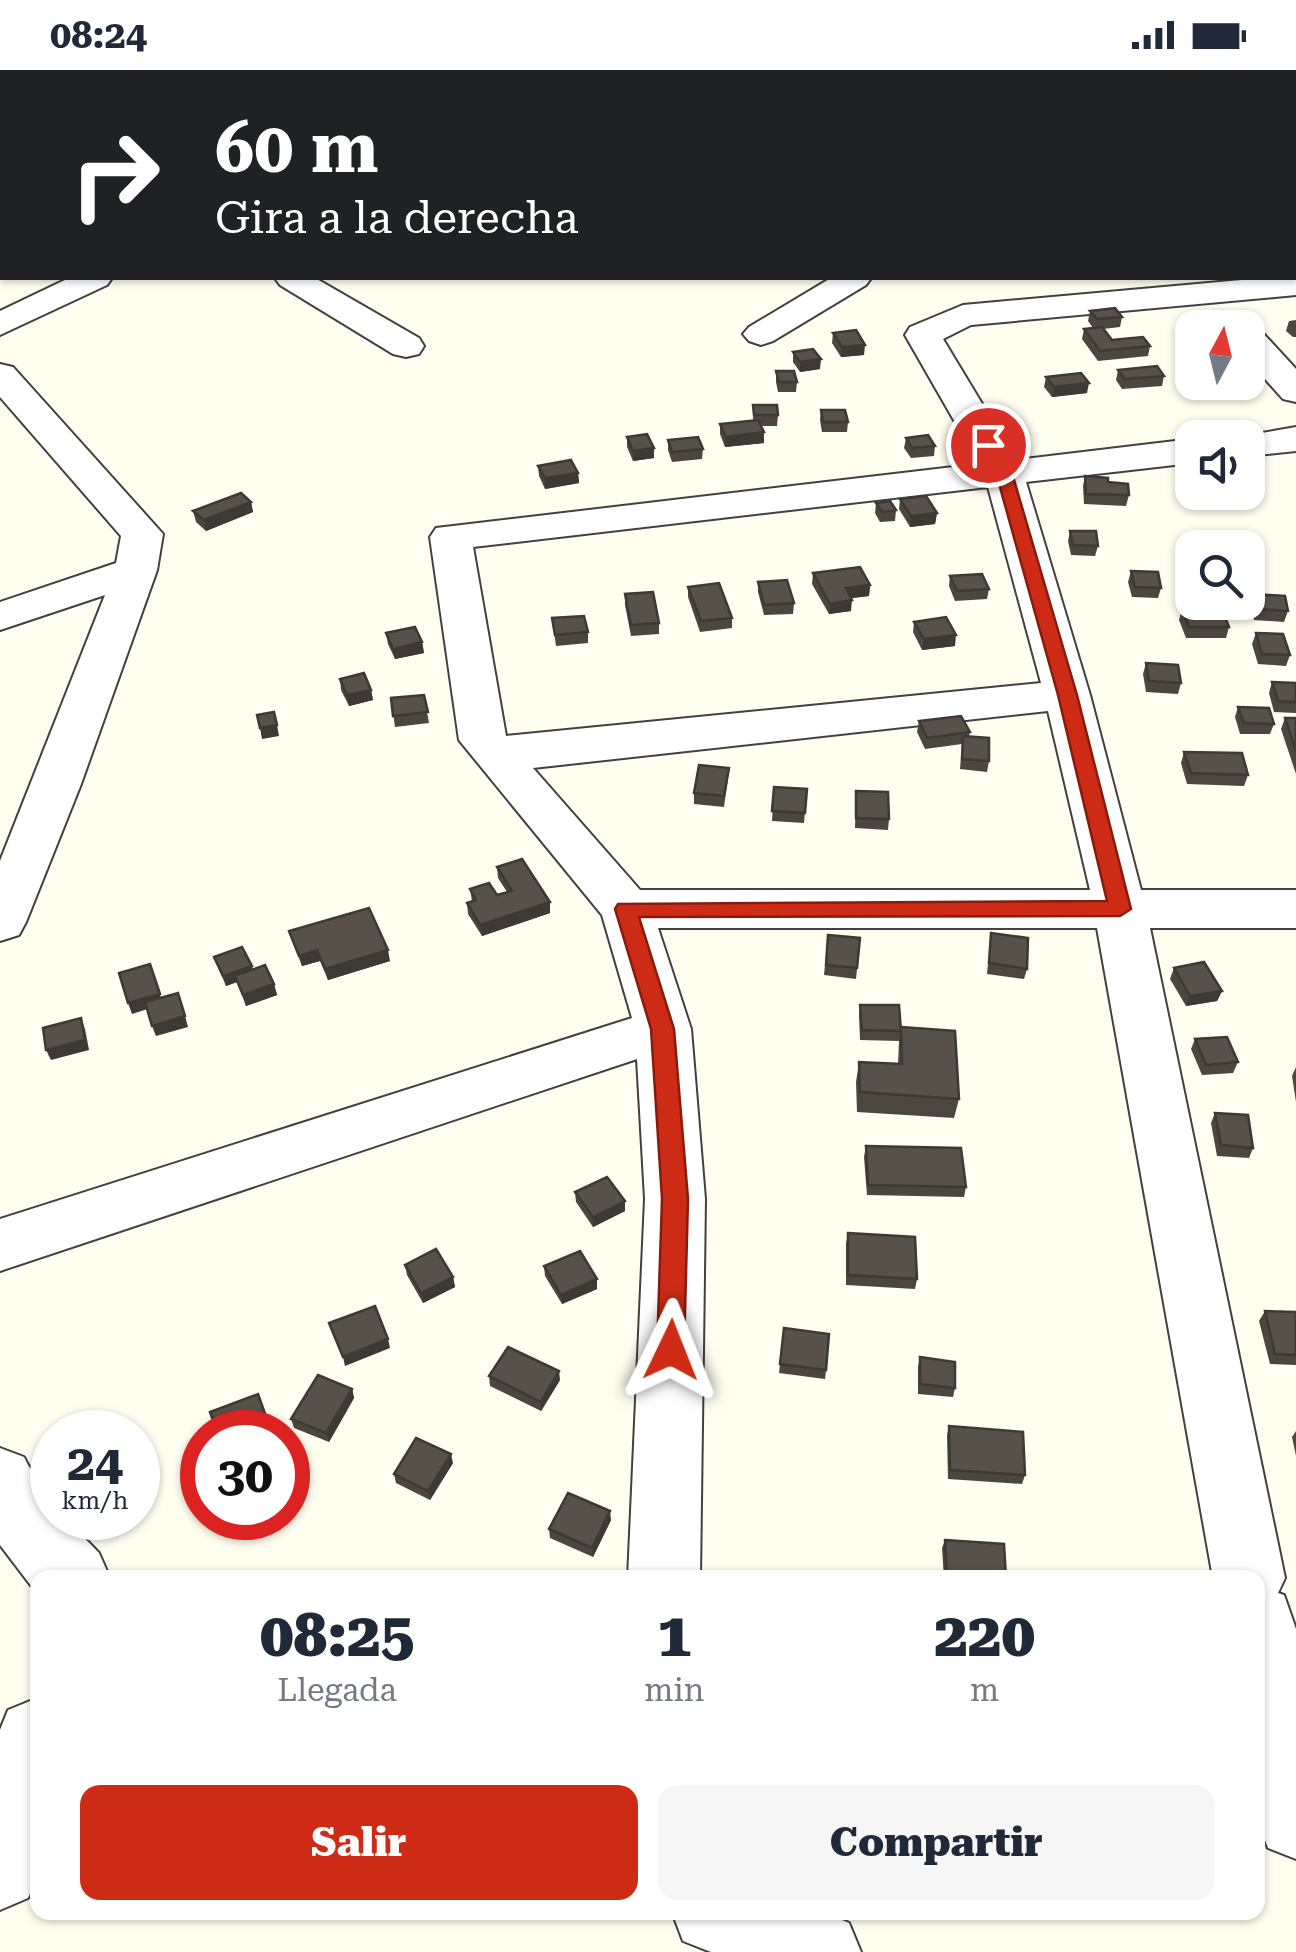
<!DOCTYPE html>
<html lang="es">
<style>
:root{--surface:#fff;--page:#f6f6f7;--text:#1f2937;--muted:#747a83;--accent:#ce2b16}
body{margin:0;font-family:"Roboto Serif",serif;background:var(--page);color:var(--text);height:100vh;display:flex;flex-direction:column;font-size:38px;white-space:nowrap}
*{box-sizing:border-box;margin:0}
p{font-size:32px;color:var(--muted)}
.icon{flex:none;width:55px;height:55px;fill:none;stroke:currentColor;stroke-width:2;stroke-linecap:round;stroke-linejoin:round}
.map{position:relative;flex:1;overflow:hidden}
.side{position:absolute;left:30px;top:1500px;width:1235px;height:350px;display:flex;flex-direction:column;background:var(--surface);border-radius:20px;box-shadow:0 2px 8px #0004}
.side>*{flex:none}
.top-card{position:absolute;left:0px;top:0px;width:1298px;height:210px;box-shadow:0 2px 8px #0004;background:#202124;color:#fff;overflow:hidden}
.needle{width:65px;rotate:7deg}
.fabs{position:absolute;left:1175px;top:240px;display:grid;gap:20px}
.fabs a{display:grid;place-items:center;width:90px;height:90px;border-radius:20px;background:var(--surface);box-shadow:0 2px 8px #0004;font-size:50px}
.speed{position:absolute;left:30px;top:1340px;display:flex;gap:20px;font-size:50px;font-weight:700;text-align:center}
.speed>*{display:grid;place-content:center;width:130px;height:130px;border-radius:50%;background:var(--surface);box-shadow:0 2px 8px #0004;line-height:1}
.speed small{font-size:25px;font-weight:400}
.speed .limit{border:15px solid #d22;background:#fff;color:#111}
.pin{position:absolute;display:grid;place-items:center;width:85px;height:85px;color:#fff;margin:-42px;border:5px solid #fff;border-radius:50%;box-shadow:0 2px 10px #0007}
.me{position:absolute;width:110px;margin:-55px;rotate:2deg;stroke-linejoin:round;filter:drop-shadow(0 0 8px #0008)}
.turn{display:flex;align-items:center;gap:35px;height:210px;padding:0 50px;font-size:45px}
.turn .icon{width:130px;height:130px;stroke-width:2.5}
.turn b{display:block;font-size:70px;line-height:85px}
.eta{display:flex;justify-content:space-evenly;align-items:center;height:170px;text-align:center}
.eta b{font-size:60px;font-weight:800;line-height:70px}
.button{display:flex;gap:20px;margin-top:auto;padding:20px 50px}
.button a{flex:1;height:115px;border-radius:20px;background:var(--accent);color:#fff;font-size:40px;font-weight:800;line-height:115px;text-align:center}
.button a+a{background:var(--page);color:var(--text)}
.status{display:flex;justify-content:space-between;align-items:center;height:70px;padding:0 50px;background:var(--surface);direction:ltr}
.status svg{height:28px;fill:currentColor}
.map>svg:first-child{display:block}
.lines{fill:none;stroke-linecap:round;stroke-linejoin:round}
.minor-casing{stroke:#414141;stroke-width:4}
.minor{fill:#fff;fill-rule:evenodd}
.wall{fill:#4c463f}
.shaded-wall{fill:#3e3933}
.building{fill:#585149;stroke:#3e3933;stroke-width:2.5}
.route{fill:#ce2b16;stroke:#861c0e;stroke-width:2.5}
</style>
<div class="status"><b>08:24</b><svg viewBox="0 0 49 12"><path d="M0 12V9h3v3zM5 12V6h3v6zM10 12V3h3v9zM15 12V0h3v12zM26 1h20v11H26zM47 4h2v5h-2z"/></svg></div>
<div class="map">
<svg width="1296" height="1882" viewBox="0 0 1296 1882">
<rect width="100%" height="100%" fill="#fffeef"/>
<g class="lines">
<defs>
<g id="minor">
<polygon points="540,0 572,0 574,2 542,2"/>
<polygon points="833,0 865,0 867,2 835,2"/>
<rect x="1101" y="0" width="28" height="2"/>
<polygon points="0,36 2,37 2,55 0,54"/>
<path d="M1296,205V225L971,255L943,269L1016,390L1192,369V393L1026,412L1090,625L1141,820H1296V858H1150L1285,1508L1278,1523L1284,1525L1296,1559V1789L1268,1778L1258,1752V1508H1213L1097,858H658L691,959L705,1129L700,1508H628L645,1129L637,989L0,1201V1149L632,948L602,845L459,670L430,467L436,458L979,394L905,265L910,257L963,235ZM988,417L1041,613L506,666L473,477ZM1048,641L1090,820H640L533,698Z"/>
<polygon points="69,208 112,208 107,215 0,265 0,241"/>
<polygon points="275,208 315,208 419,268 424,276 419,284 406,287 393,284 280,215"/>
<polygon points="831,208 871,208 866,215 773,271 761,275 749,271 743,264 749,257"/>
<polygon points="1248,258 1261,261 1296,299 1296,332 1283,329 1248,290"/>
<polygon points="0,294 13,297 163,464 157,500 81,714 26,852 19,865 0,871 0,791 105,525 0,560 0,532 116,493 121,466 0,327"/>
<polygon points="1296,357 1296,381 1248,386 1248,368 1233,368"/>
<path d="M0,1378L24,1387C34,1409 52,1424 52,1448H65L99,1483L110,1508H38V1523L32,1517L0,1475Z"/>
<polygon points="35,1629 38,1806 28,1828 0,1840 0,1660 8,1640"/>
<polygon points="672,1842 824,1842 849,1853 861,1882 711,1882 683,1871"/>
</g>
</defs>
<use href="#minor" class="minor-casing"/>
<use href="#minor" class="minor"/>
</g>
<g class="wall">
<polygon points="1090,241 1122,247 1120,257 1103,259 1112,270 1150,276 1148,286 1098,291 1082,269 1084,259 1093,258 1088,251"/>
<polygon points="1296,250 1296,267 1293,267 1286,261 1289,251"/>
<polygon points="833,263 864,285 841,287 832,273"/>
<polygon points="793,282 820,299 800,302 793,292"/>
<polygon points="1118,300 1164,306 1162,316 1122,319 1116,310"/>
<polygon points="776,301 797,312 796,322 778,322 776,312"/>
<polygon points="1046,307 1087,323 1052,327 1044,317"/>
<polygon points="753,335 778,345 777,356 761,356 764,362 764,373 725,377 720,364 720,354 753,351"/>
<polygon points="821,340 848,352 847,362 822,362 820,350"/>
<polygon points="627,367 654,378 654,388 633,391 627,377"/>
<polygon points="906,368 935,376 934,386 911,388 904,378"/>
<polygon points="668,370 703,379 702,389 672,392 668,380"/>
<polygon points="538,396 578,403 579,413 545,419 539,406"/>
<polygon points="1085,406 1108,412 1129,425 1126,436 1084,434 1083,416"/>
<polygon points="900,429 937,443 935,454 910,457 899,439"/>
<polygon points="251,432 253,442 206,461 196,452 193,441"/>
<polygon points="876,433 896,440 895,451 880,452 875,443"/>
<polygon points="1070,461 1098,476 1095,486 1071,485 1068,471"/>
<polygon points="1248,480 1258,499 1254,509 1248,509"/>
<polygon points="1131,501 1161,518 1158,528 1132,527 1128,512"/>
<polygon points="813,503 870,515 869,526 851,528 851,541 829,544 812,514"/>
<polygon points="950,506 989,519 987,529 955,531 949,516"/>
<polygon points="758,512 794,533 793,544 764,545 758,522"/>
<polygon points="688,517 732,548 732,558 700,562 688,527"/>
<polygon points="625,524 659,553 659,564 631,566 625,535"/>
<polygon points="1255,524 1288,541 1284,552 1254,550 1251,534"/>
<polygon points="1182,539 1229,557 1226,568 1186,568 1179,550"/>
<polygon points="552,548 588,562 588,573 556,576"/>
<polygon points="914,552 955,576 922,580 913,562"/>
<polygon points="386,563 422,572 424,583 395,589 388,574"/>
<polygon points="1256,563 1290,585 1286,596 1258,594 1252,574"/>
<polygon points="1146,593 1181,613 1178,624 1146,622 1143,604"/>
<polygon points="340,609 371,620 373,630 349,636 341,620"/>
<polygon points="1272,612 1296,613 1296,643 1274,642 1269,623"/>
<polygon points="424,625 429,653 395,657 391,628"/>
<polygon points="1238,637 1274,654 1270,664 1240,664 1235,647"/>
<polygon points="1285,648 1296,648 1296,704 1281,659"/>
<polygon points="919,651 970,662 969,666 989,691 987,702 960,699 962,674 925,679 917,662"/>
<polygon points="1184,682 1248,705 1244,716 1187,714 1181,693"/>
<polygon points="728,708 724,737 694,734 694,723"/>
<polygon points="774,717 807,719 804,753 772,751"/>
<polygon points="856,721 889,749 888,760 855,758"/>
<polygon points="497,797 550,832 550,843 482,866 468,844 467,833 472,831 470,819 497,825 507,822 498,808"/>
<polygon points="289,861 390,891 328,910 320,891 302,896"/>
<polygon points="991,863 1027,899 1024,909 987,904"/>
<polygon points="828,865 860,868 856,909 824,905"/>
<polygon points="214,887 253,900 274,914 277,925 246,936 237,912 226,916"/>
<polygon points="1174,898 1222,921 1217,931 1186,936 1170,909"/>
<polygon points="860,935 901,961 959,1029 954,1048 857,1042 856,1012 859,992 898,994 899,971 860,970 859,945"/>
<polygon points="1195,969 1238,992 1233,1003 1202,1005 1191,979"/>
<polygon points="1296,997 1296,1032 1292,1006"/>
<polygon points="1215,1043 1253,1078 1249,1088 1217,1086 1211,1053"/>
<polygon points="866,1076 966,1117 964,1127 867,1125 864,1087"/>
<polygon points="575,1122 625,1131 625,1141 593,1157 576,1132"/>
<polygon points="848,1163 917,1209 915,1219 846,1215 846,1173"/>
<polygon points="405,1195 453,1207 455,1217 423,1233 407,1205"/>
<polygon points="544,1196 597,1209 597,1219 562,1234 545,1206"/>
<polygon points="1265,1241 1296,1242 1296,1295 1270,1294 1259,1251"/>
<polygon points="784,1258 826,1300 825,1309 779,1303"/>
<polygon points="920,1287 955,1318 953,1327 918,1324 918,1297"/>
<polygon points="489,1306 560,1310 541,1341 490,1316"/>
<polygon points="352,1319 354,1328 329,1372 294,1358 291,1349"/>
<polygon points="949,1356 1025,1405 1022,1414 948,1409 947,1365"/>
<polygon points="1296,1361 1296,1386 1292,1367"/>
<polygon points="453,1393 430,1430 396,1413 394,1404"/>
<polygon points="611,1450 593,1487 550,1468 549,1459"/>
<polygon points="945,1470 1006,1508 944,1508 942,1478"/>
</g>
<g class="shaded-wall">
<polygon points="865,275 864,285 841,287 842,277"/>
<polygon points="821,289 820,299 800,302 800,292"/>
<polygon points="1089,313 1087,323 1052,327 1054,317"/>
<polygon points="764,362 764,373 725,377 726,367"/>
<polygon points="654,378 654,388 633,391 633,381"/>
<polygon points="578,403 579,413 545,419 545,408"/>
<polygon points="251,432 253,442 206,461 204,450"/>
<polygon points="937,443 935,454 910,457 911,446"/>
<polygon points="870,515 869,526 845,529 846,518"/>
<polygon points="852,530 851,541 829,544 830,534"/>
<polygon points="956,565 955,576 922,580 924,569"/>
<polygon points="422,572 424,583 395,589 393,579"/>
<polygon points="371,620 373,630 349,636 347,625"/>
<polygon points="277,655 279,666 262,669 260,658"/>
<polygon points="550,832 550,843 482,866 480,855"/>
<polygon points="317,880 320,891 302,896 299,886"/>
<polygon points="388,880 390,891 328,910 325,899"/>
<polygon points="150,894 163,934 132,944 128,933"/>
<polygon points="252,896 254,906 235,906 237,912 226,916 223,906"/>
<polygon points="274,914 277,925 246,936 243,925"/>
<polygon points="1222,921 1217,931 1186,936 1190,926"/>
<polygon points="185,946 188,957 156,966 152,956"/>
<polygon points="81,948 85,959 89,980 51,990 46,980"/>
<polygon points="625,1131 625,1141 593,1157 593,1147"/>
<polygon points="453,1207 455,1217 423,1233 421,1223"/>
<polygon points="597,1209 597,1219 562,1234 561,1225"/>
<polygon points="388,1269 390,1278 345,1296 343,1287"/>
<polygon points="559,1301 560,1310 541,1341 541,1332"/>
<polygon points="352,1319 354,1328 329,1372 326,1363"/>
<polygon points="258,1324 271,1362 250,1362"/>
<polygon points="451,1384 453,1393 430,1430 428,1421"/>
<polygon points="610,1441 611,1450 593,1487 592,1478"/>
</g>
<g class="building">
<polygon points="1115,238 1122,247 1097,249 1090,241"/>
<polygon points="1102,257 1112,270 1143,267 1150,276 1100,281 1084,259"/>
<polygon points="856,260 865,275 842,277 833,263"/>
<polygon points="813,279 821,289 800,292 793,282"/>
<polygon points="1157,296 1164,306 1125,309 1118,300"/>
<polygon points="776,301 794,301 797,312 779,312"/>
<polygon points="1081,303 1089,313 1054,317 1046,307"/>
<polygon points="753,335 777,335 778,345 754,345"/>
<polygon points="821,340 845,340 848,352 823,352"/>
<polygon points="758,350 764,362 726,367 720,354"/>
<polygon points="647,364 654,378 633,381 627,367"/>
<polygon points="928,365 935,376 912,378 906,368"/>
<polygon points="698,367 703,379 672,382 668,370"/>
<polygon points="571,390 578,403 545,408 538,396"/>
<polygon points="1085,406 1108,408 1108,412 1128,414 1129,425 1086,424"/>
<polygon points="241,423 251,432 204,450 193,441"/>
<polygon points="926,426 937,443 911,446 900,429"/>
<polygon points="890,431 896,440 882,442 876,433"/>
<polygon points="1070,461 1096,461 1098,476 1073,475"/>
<polygon points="1248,480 1253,481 1258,499 1248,498"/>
<polygon points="860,497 870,515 846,518 852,530 830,534 813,503"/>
<polygon points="1131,501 1158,502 1161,518 1135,517"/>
<polygon points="982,504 989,519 957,521 950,506"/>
<polygon points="787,510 794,533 764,535 758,512"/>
<polygon points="719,513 732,548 701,551 688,517"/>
<polygon points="653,522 659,553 631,555 625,524"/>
<polygon points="1255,524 1285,526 1288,541 1258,539"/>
<polygon points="1182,539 1222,539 1229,557 1189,557"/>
<polygon points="584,546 588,562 555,565 552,548"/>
<polygon points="946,547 956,565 924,569 914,552"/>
<polygon points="415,557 422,572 393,579 386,563"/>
<polygon points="1256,563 1283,564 1290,585 1262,584"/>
<polygon points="1146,593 1178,595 1181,613 1149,611"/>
<polygon points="364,603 371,620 347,625 340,609"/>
<polygon points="1272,612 1296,613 1296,632 1278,631"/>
<polygon points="424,625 428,642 393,646 391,628"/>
<polygon points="1238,637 1269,638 1274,654 1244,653"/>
<polygon points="274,642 277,655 260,658 257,645"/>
<polygon points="961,646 970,662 927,668 919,651"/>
<polygon points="1285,648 1296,648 1296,681"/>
<polygon points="963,666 989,668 989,691 962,689"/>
<polygon points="1184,682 1242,683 1248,705 1191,703"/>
<polygon points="699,695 729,698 724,726 694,723"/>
<polygon points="774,717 807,719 805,743 772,741"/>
<polygon points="856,721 888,722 889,749 856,748"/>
<polygon points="522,789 550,832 480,855 467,833 476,830 470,819 489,813 497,825 512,821 497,797"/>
<polygon points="369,838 388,880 325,899 317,880 299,886 289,861"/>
<polygon points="991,863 1028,868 1027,899 989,893"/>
<polygon points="828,865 860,868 857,898 826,895"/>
<polygon points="242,877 252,896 223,906 214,887"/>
<polygon points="1204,892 1222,921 1190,926 1174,898"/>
<polygon points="150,894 160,924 128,933 119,903"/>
<polygon points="265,895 274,914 243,925 235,906"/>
<polygon points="178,923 185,946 152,956 145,932"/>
<polygon points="860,935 899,935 901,961 862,960"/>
<polygon points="81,948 85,970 46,980 43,958"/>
<polygon points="901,957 955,961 959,1029 860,1022 859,992 902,994"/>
<polygon points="1227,967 1238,992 1206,995 1195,969"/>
<polygon points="1215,1043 1248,1045 1253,1078 1221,1075"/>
<polygon points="866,1076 961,1078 966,1117 868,1115"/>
<polygon points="607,1107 625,1131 593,1147 575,1122"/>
<polygon points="848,1163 915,1167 917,1209 848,1205"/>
<polygon points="436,1179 453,1207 421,1223 405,1195"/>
<polygon points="580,1181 597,1209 561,1225 544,1196"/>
<polygon points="375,1236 388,1269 343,1287 329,1253"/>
<polygon points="1265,1241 1296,1242 1296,1285 1275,1284"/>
<polygon points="784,1258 829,1264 826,1300 780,1294"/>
<polygon points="508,1277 559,1301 541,1332 489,1306"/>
<polygon points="920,1287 955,1292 955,1318 920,1314"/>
<polygon points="318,1305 352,1319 326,1363 291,1349"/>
<polygon points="258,1324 269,1355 250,1362 217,1362 210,1342"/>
<polygon points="949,1356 1023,1362 1025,1405 950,1400"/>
<polygon points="416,1368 451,1384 428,1421 394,1404"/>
<polygon points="568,1423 610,1441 592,1478 549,1459"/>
<polygon points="945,1470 1004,1474 1006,1508 947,1508"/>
</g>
<polygon class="route" points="982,372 994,372 1012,403 1077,625 1131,839 1120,846 639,847 674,959 688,1129 684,1280 680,1289 671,1292 661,1289 657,1280 662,1129 651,959 615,839 618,834 1107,831 1058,625 996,403 980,375"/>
</svg>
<div class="fabs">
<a><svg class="needle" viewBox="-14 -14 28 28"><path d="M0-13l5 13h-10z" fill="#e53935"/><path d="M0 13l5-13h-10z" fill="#747a83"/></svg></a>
<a><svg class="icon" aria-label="sound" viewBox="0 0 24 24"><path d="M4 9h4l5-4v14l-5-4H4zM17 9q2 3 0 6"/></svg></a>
<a><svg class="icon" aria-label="search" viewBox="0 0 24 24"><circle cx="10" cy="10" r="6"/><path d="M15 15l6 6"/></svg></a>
</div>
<div class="speed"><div>24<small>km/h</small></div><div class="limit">30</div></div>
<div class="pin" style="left:988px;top:375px;background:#d93025"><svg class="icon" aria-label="arrive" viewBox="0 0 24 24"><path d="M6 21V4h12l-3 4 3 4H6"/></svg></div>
<svg class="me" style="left:671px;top:1280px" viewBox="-20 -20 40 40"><path d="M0-17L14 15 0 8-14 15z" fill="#ce2b16" stroke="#fff" stroke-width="4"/></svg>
<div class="top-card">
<div class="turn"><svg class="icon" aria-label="right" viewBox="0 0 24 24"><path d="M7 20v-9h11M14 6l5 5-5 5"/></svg><div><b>60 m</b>Gira a la derecha</div></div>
</div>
<section class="side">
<div class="eta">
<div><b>08:25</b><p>Llegada</p></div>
<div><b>1</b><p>min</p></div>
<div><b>220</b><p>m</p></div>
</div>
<div class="button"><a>Salir</a><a>Compartir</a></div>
</section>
</div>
